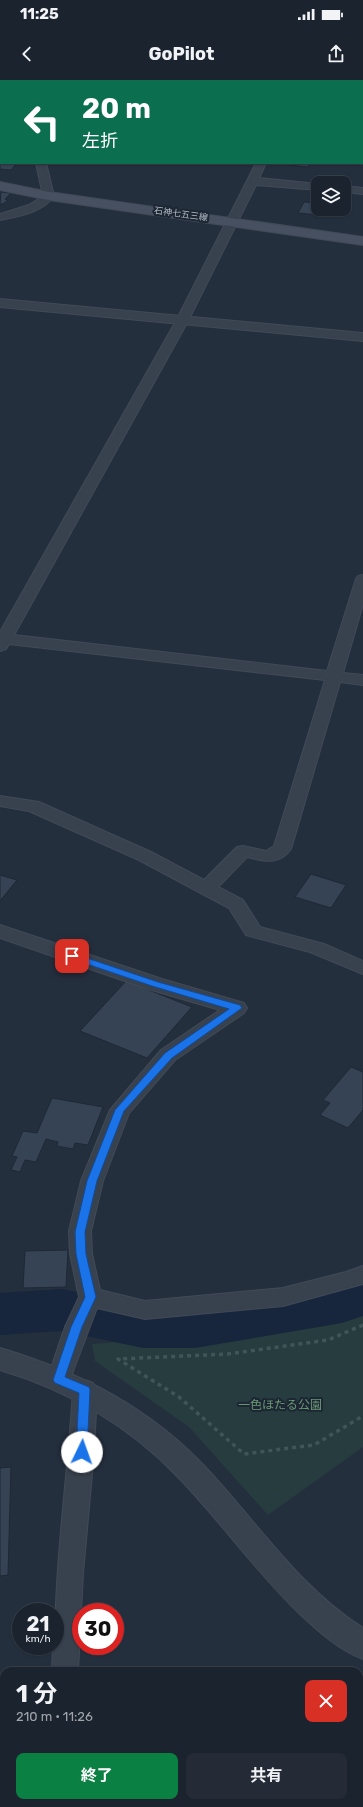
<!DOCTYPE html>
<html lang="ja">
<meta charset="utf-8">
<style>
:root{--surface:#1b232e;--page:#242b36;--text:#f1f3f6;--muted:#a0a4aa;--line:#39404a;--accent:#0b8043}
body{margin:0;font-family:Rubik,"Noto Sans JP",sans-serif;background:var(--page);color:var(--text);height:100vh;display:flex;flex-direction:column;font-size:15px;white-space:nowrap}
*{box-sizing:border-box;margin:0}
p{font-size:13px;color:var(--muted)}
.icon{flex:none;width:22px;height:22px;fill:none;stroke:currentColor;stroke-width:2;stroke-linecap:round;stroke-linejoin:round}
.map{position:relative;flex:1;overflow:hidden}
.sheet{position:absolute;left:0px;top:1587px;width:363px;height:140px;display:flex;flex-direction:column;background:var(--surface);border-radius:12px 12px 0 0;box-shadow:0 1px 3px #0004,0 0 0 1px var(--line)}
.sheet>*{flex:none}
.guide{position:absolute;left:0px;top:0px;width:363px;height:84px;box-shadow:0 1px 3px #0004,0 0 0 1px var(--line);background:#0b6e4f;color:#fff;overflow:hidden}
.tools{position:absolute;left:311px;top:96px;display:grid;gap:8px}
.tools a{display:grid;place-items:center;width:40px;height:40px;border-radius:8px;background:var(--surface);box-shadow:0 1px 3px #0004,0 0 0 1px var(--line);font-size:20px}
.speed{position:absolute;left:12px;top:1523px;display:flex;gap:8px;font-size:20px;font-weight:700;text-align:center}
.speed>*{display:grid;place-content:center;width:52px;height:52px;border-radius:50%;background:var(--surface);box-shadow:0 1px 3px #0004,0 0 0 1px var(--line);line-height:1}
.speed small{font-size:10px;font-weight:400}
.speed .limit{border:6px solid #d22;background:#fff;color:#111}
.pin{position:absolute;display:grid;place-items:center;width:34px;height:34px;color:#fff;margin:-17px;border-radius:8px;box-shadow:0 2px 6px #0006}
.me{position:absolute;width:44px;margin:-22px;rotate:3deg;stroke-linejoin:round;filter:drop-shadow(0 0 3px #0008)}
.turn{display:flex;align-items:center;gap:14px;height:84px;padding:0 16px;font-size:18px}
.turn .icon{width:52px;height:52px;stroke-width:2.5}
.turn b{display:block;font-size:28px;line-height:34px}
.round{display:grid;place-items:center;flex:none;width:42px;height:42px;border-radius:8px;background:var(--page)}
.summary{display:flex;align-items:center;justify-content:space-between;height:68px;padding:0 16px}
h1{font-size:24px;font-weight:700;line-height:30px}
.cta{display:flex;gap:8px;margin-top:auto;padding:8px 16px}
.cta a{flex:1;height:46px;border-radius:8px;background:var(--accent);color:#fff;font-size:16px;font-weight:700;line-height:46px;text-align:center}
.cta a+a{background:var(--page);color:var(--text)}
.status{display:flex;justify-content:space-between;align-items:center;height:28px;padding:0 20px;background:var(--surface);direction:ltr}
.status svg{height:11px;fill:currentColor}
header{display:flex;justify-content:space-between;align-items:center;height:52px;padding:0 16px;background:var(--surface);font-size:18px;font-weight:700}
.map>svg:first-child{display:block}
.green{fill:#263c3f}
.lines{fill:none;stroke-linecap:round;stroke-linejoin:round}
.river{fill:#17263c;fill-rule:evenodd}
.building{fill:#364354;stroke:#1f2835}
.minor-casing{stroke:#414a57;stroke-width:2}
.tertiary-casing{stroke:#414a57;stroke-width:2}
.secondary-casing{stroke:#414a57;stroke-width:2}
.path{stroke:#3f5557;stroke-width:3.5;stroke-dasharray:4 4;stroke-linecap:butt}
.minor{fill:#38414e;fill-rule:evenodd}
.tertiary{fill:#38414e;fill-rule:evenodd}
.secondary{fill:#465061;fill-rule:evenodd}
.route{fill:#1a73e8;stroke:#114b97}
.labels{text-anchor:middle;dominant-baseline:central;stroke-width:4;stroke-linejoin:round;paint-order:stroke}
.far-street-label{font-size:9px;fill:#b4bcc9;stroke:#1d2633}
.near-park-label{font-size:12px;fill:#6b9a76;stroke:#1d2633}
</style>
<div class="status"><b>11:25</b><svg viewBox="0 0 49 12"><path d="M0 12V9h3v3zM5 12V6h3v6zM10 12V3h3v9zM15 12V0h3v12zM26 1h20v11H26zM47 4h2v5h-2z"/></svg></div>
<header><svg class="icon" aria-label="back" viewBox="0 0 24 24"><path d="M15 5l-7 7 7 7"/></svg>GoPilot<svg class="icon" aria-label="share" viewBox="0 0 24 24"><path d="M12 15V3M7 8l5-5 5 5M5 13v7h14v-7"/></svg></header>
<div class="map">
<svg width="363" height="1727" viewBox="0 0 363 1727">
<rect width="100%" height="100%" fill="#242f3e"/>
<polygon class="green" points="363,1224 363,1367 268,1435 189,1347 95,1281 92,1264 198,1256"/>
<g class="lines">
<polygon class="river" points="363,1195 363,1236 342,1243 195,1268 143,1268 62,1251 0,1255 0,1213 62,1209 143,1226 195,1226 341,1202"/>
</g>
<g class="building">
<polygon points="0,83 1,83 16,84 11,90 0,89"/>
<polygon points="290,83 310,83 308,87 289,85"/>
<polygon points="1,112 11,113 5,119 8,120 3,124 0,124"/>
<polygon points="304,122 318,123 318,129 322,129 318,135 298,133"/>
<polygon points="311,794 346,805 331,828 295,817"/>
<polygon points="0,795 17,800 0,821"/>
<polygon points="126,901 192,927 147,978 80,951"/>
<polygon points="351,987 363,992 363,1030 348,1048 320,1035 330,1023 323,1020"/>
<polygon points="52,1018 103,1027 88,1065 75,1063 73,1069 57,1066 58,1062 46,1059 36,1082 25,1080 20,1092 11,1090 17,1077 12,1076 23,1051 37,1053"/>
<polygon points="68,1170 66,1207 23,1208 25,1171"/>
<polygon points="11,1387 8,1495 0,1496 0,1388"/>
</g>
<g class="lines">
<defs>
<g id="minor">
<rect x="94" y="0" width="10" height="1"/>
<polygon points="303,0 313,0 302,1"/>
<rect x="362" y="19" width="1" height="6"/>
<path d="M36,83H46L54,116C42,133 19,136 0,140V134L29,125L43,116Z"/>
<path d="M256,83H266L259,98L318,104V110L256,105L188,241L14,555L327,591L356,499L358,496L363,495V524L343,593L363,595V605L340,602L291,769C279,786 264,781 247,777L218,807L243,820L260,847L324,864L363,881V894L310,872L246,855L229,828L139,780L29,731L0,726V716L39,722L151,772L204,800L237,767L243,766L266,771L274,766L325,600L9,564L6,569L0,571V552L176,241Z"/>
<polygon points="344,106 363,108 363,114 344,112"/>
<polygon points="0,845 162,899 244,923 247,928 244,933 175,980 129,1033 103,1101 91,1151 92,1174 100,1210 145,1221 283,1208 346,1192 363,1186 363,1204 283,1226 145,1239 97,1228 67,1307 59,1310 51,1307 47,1300 65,1247 79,1217 70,1174 69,1151 81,1101 110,1030 161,970 220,930 148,909 0,858"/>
<path d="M85,1300L93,1303L97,1310L94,1372L83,1493L78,1591H52L53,1566H55C55,1481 68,1395 73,1310L77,1303Z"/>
<polygon points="27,1723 55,1723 54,1727 26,1727"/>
</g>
<g id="tertiary">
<polygon points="0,219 363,253 363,261 0,227"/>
<path d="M0,1268C80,1292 151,1328 209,1391C258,1444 301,1509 363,1548V1579C339,1570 318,1551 300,1534C255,1491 220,1440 177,1396C128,1345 67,1310 0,1290Z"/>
</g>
<polygon id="secondary" points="0,102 49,112 363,157 363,165 49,120 0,110"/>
</defs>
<use href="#minor" class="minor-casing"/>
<use href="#tertiary" class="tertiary-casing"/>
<use href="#secondary" class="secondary-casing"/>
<polyline class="path" points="363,1245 328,1260 228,1274 118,1279 179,1317 244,1374 314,1365 363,1336"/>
<use href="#minor" class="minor"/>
<use href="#tertiary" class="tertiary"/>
<use href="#secondary" class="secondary"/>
</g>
<polygon class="route" points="72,873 158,902 240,925 242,928 172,978 124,1031 97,1101 85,1152 86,1174 96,1217 82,1247 65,1297 89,1307 90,1310 87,1372 86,1376 82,1377 77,1376 76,1372 79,1313 55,1303 53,1300 71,1247 85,1217 76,1174 75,1152 87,1101 115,1030 165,973 229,929 152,906 69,878 69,874"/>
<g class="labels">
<g class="far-street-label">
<text transform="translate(181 134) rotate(8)">石神七五三線</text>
</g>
<g class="near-park-label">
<text x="280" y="1325">一色ほたる公園</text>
</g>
</g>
</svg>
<div class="tools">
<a><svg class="icon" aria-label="layers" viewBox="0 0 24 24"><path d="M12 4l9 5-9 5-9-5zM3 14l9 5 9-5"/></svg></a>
</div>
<div class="speed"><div>21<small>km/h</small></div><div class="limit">30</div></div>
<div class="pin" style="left:72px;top:876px;background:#d93025"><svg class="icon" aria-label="arrive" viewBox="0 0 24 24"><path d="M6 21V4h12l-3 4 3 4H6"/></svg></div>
<svg class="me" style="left:82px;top:1372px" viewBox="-20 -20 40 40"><circle r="19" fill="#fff"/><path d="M0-13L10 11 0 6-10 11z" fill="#1a73e8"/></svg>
<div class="guide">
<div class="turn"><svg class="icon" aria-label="left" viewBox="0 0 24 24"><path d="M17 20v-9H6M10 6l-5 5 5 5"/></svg><div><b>20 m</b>左折</div></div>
</div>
<section class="sheet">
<div class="summary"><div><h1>1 分</h1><p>210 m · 11:26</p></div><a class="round" style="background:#d93025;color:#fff"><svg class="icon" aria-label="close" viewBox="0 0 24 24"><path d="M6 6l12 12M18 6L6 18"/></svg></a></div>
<div class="cta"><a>終了</a><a>共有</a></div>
</section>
</div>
